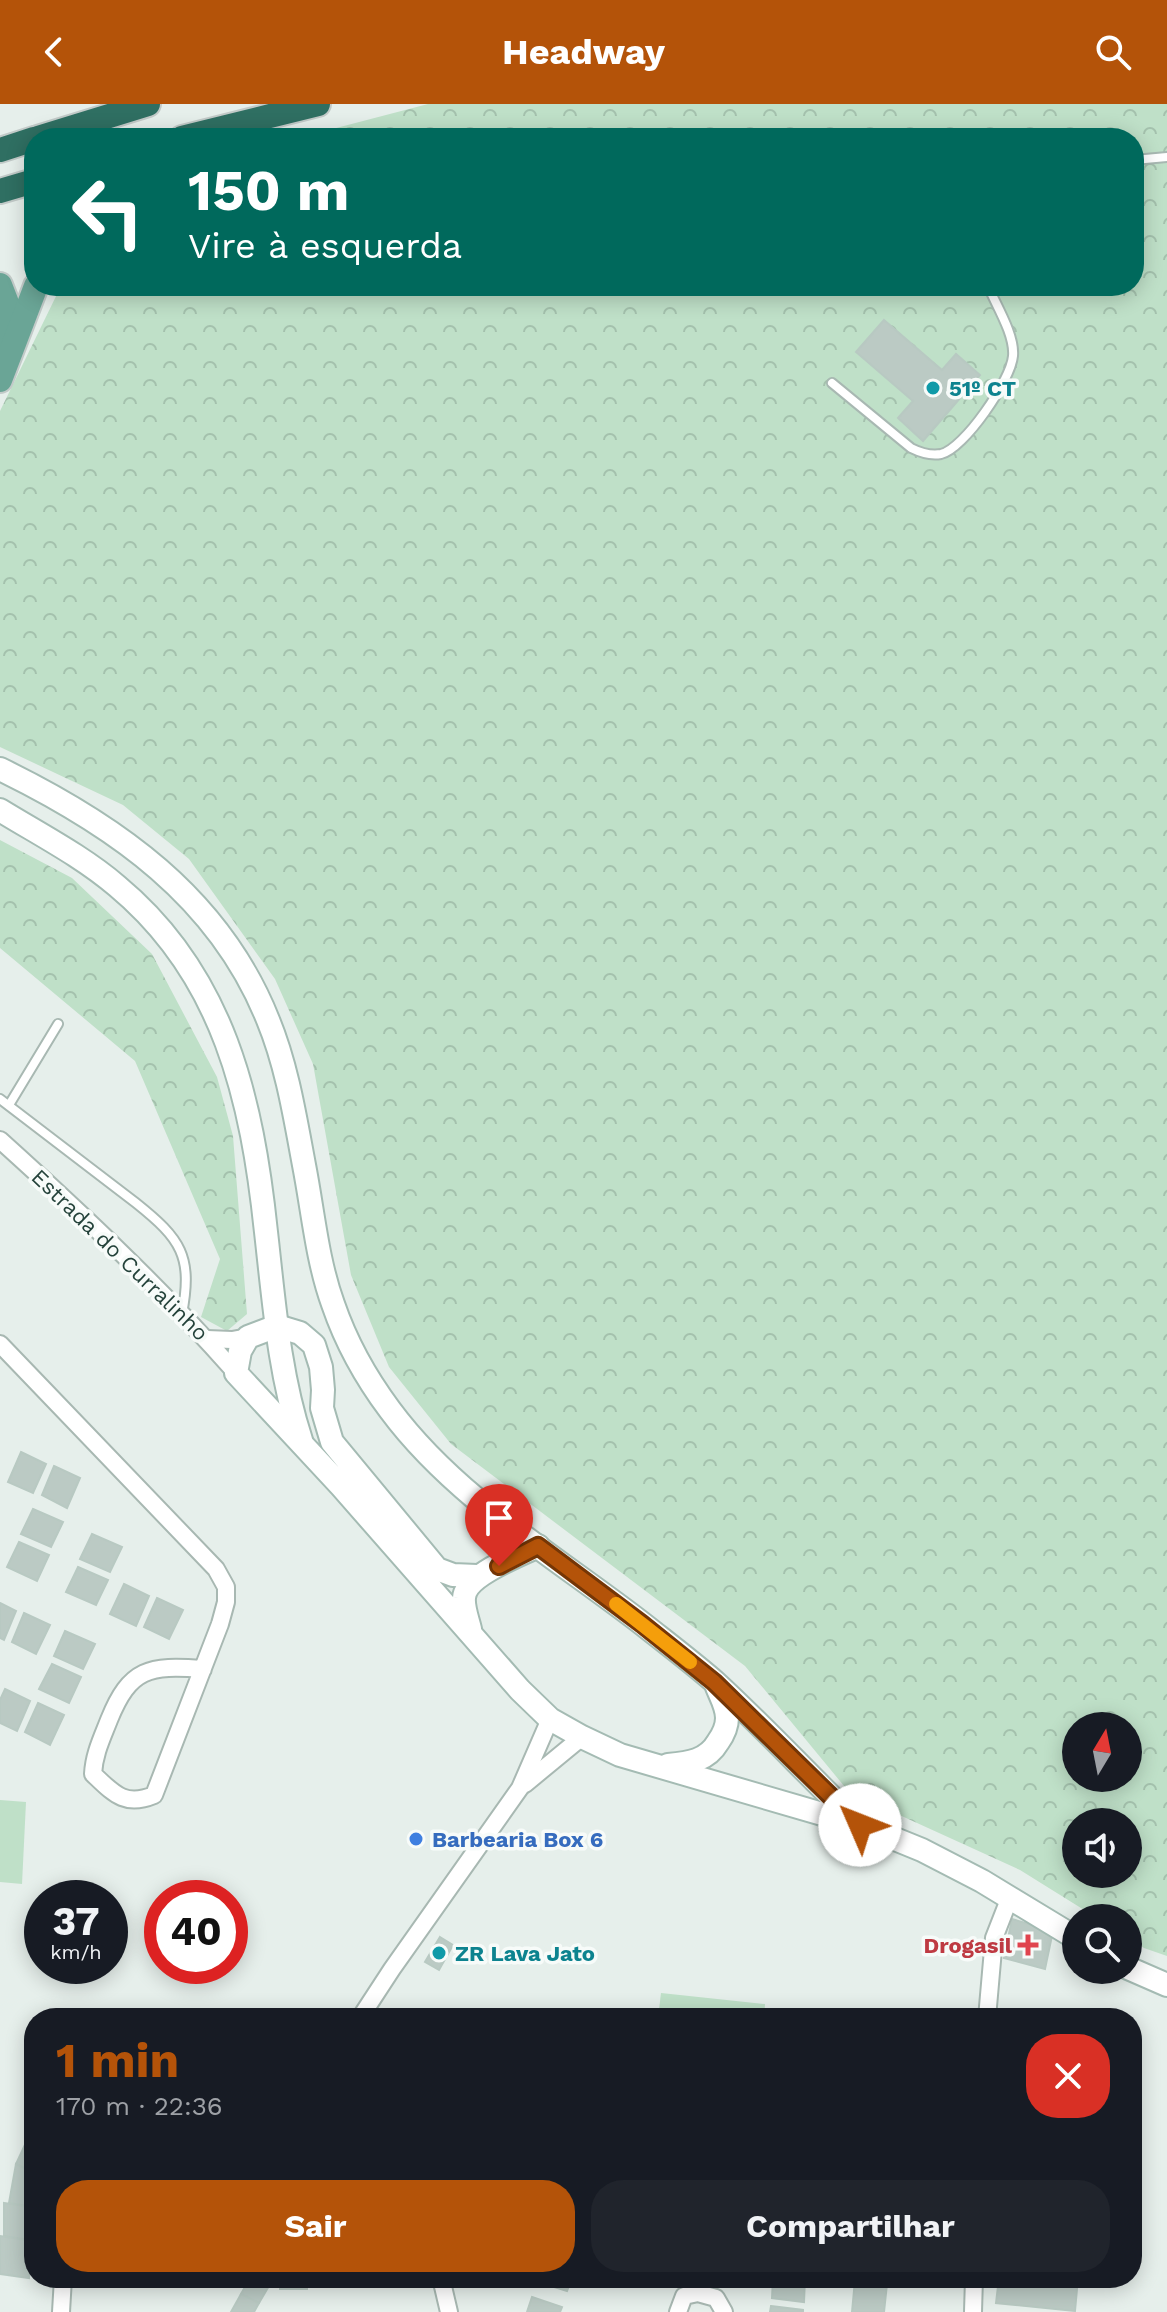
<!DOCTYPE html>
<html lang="pt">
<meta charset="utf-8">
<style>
:root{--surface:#171b24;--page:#20242c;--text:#f1f3f6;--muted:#9ea1a6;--accent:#b45309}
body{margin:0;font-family:"Work Sans",sans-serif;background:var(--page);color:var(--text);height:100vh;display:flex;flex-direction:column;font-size:30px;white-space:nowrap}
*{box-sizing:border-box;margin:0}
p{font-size:26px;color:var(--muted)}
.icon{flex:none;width:44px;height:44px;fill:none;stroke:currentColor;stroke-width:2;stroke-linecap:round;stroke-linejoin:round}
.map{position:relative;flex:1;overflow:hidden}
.drawer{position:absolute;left:24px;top:1904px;width:1118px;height:280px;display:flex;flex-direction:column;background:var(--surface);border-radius:32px;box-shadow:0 4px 20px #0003}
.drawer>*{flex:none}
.guide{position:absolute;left:24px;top:24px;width:1120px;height:168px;border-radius:32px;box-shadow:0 4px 20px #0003;background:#00695c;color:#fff;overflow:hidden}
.needle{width:52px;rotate:10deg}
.tools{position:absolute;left:1062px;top:1608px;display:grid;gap:16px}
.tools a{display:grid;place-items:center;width:80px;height:80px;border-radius:50%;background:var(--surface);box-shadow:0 4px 20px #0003;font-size:40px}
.speed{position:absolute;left:24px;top:1776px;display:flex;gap:16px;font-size:40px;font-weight:700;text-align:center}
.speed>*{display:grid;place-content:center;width:104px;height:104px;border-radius:50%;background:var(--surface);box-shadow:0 4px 20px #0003;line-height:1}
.speed small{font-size:20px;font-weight:400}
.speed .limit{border:12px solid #d22;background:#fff;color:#111}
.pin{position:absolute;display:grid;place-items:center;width:68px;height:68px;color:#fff;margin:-82px -34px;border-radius:50% 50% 50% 0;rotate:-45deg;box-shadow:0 0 8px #0007}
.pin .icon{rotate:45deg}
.me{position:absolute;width:88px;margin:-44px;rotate:314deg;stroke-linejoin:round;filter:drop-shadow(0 0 6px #0008)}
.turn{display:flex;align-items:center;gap:28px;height:168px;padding:0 32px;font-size:36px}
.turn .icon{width:104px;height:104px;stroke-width:2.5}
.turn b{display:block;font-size:56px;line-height:68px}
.round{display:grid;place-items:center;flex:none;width:84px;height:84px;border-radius:32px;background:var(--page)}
.overview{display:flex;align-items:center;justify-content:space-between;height:136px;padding:0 32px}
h1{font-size:48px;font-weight:700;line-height:60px;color:var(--accent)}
.action{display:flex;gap:16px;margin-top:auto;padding:16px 32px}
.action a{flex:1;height:92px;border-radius:32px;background:var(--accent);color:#fff;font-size:32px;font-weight:700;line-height:92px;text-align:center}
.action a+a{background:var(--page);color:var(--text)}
header{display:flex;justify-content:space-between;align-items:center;height:104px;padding:0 32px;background:var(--accent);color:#fff;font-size:36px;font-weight:700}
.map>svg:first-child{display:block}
.green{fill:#bfe0c8}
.forest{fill:url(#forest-crowns);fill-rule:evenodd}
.building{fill:#bbcac4;stroke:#b8c9c2;stroke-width:2}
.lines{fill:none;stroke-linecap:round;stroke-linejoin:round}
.lane-casing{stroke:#a8b8b2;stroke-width:12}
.street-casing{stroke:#a8b8b2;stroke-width:20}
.secondary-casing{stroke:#a4bbb3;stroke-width:26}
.primary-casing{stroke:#c2cac8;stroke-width:28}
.highway-casing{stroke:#c2cac8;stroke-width:28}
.lane{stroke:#fff;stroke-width:8}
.street{stroke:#fff;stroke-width:16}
.secondary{stroke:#fff;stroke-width:22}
.primary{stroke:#6aa596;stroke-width:24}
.highway{stroke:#2f6f62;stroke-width:24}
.route-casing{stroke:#753606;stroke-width:20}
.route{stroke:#b45309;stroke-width:14}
.slow{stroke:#f59e0b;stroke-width:14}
.culture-dot{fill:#0f9aa8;stroke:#f7fbf9;stroke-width:3}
.shop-dot{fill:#3f7fe0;stroke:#f7fbf9;stroke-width:3}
.health-dot{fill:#e0444e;stroke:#f7fbf9;stroke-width:3}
.labels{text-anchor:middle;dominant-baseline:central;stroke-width:7;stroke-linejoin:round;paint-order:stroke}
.culture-label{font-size:22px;font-weight:bold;fill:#0d838f;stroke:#f7fbf9;text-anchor:start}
.street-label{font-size:22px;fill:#24423a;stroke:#f7fbf9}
.shop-label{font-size:22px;font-weight:bold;fill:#366cbe;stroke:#f7fbf9;text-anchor:start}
.health-label{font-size:22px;font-weight:bold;fill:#be3a42;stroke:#f7fbf9;text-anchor:end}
</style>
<header><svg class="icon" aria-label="back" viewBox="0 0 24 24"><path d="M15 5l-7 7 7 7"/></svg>Headway<svg class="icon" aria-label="search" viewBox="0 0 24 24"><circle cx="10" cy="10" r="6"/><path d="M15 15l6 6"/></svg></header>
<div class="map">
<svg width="1167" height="2208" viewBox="0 0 1167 2208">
<defs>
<pattern id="forest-crowns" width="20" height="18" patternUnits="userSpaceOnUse" patternTransform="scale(2)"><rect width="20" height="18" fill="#bfe0c8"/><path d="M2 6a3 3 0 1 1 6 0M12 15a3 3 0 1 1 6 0" fill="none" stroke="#a4c1ad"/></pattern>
</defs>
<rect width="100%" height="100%" fill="#e6efeb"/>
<g class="green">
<polygon points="0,1696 26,1698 22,1780 0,1778"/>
<polygon points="661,1889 765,1900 764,1914 658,1914"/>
</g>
<g class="forest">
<path d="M428,0H1167V1852L1144,1844L1128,1834V1814H1097L1020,1766L849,1688L745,1562L451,1340L389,1263L351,1171L313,960L275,875L189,755L123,701L0,643V307L61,182H1134V34H298ZM1076,1622H1128V1674H1076ZM1076,1718H1128V1770H1076Z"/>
<polygon points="0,736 72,774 152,850 217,973 233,1032 247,1210 227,1227 201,1213 220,1155 135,957 0,844"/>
</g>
<g class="building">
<polygon points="884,216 942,266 956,250 980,271 923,337 898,314 913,297 856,248"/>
<polygon points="21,1348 46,1360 33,1389 8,1378"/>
<polygon points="54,1362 80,1374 67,1404 42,1391"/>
<polygon points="33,1405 63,1418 51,1443 21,1430"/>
<polygon points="92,1430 122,1443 110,1468 80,1455"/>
<polygon points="19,1438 49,1451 37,1477 7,1463"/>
<polygon points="78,1463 108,1476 96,1501 66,1488"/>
<polygon points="124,1480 149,1492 136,1522 110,1510"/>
<polygon points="157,1494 183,1506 169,1535 144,1523"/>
<polygon points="0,1499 16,1507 4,1536 0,1534"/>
<polygon points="24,1509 50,1521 36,1550 12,1538"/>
<polygon points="65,1527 95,1540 83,1565 54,1552"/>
<polygon points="52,1560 81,1573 69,1599 39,1585"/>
<polygon points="5,1585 30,1597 17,1627 0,1619 0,1596"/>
<polygon points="38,1599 64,1611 50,1641 25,1628"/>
<polygon points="1012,1815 1053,1827 1045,1865 1004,1854"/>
<polygon points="440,1833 453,1841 439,1866 425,1858"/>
<polygon points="29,2032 34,2034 34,2069 16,2060"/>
<polygon points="16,2060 34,2069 33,2103 9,2099"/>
<polygon points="4,2099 33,2103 29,2136 4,2132"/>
<polygon points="0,2132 32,2137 29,2174 0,2170"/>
<polygon points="250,2174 273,2175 259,2199 241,2190"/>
<rect x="280" y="2174" width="27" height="11"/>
<polygon points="525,2174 572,2174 567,2187"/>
<polygon points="773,2174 805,2174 804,2198 772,2194"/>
<polygon points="999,2174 1078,2174 1075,2207 996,2199"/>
<polygon points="855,2176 887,2180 884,2208 852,2208"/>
<polygon points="241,2190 259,2199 254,2208 231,2208"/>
<polygon points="532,2193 562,2203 560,2208 527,2208"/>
<polygon points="771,2202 803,2206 803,2208 770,2208"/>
</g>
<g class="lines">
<defs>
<g id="lane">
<polyline points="1134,56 1167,53"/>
<path d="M832,279L911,344C921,349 930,352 941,350C964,345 1011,276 1013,252C1015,231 996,201 988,182"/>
<path d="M0,995L136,1099C181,1135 193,1152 182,1210"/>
<polyline points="9,1001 58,920"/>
</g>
<g id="street">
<path d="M0,1036C82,1110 163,1186 236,1269"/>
<polyline points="207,1235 232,1236 248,1233"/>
<path d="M0,1240L216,1465L226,1483V1498L220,1520L154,1691C125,1703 114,1690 93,1670C94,1650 102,1634 109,1616C130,1564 149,1561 203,1565"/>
<polyline points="525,1680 582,1633"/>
<polyline points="360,1914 392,1865 520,1684 550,1615"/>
<polyline points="987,1914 994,1834 1010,1793"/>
<polyline points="441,2174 449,2208"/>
<polyline points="61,2208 63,2174"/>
<polyline points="678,2208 684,2192 698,2189 716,2194 724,2208"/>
<polyline points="973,2208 974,2174"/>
</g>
<g id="secondary">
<path d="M0,665C115,721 219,793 268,916C287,962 295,1013 304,1061C313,1107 317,1156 333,1200C346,1238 366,1274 390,1306C455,1394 559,1455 644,1521C668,1540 693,1559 716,1579C765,1624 810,1673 858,1719"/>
<path d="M0,706C39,730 82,752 117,782C224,871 252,995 266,1128C274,1198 279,1269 301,1336"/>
<polyline points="477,1472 453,1471 437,1465 332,1338 322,1304 323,1286 321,1263 314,1241 300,1229 277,1222 248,1233 240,1247 236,1269 341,1382 520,1586 550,1615 582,1633 620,1651 860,1721 895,1735 922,1746 982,1777 1076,1834"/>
<path d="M470,1525C468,1516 463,1504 464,1494C465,1471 518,1452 538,1442"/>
<path d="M668,1661C689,1659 707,1657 718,1638C723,1631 727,1622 727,1614C727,1603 721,1593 717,1583"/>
<polyline points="1128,1864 1167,1881"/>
</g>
<g id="primary">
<polyline points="0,181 7,199 2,247"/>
<polyline points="0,276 36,182"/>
</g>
<g id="highway">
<polyline points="38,34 148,0"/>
<polyline points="182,34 318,0"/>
<polyline points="0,46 34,35"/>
<polyline points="0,87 34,77"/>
</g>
</defs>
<use href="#lane" class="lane-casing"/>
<use href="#street" class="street-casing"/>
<use href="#secondary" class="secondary-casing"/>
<use href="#primary" class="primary-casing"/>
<use href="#highway" class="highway-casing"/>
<use href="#lane" class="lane"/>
<use href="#street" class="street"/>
<use href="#secondary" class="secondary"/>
<use href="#primary" class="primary"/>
<use href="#highway" class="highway"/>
</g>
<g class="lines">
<defs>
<polyline id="route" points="499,1462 538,1442 642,1520 714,1578 860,1721"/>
</defs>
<use href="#route" class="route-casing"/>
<use href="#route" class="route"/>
<polyline class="slow" points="616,1500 690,1558"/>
</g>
<g class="culture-dot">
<circle cx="933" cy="284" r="8"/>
<circle cx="439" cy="1849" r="8"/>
</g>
<circle class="shop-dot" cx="416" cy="1735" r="8"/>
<path class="health-dot" d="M1024 1829h8v8h8v8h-8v8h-8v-8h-8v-8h8z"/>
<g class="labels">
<g class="culture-label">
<text x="949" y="284">51º CT</text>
<text x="455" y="1849">ZR Lava Jato</text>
</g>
<g class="street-label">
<text transform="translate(120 1151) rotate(44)">Estrada do Curralinho</text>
</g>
<g class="shop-label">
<text x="432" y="1735">Barbearia Box 6</text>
</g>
<g class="health-label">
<text x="1012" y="1841">Drogasil</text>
</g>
</g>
</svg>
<div class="tools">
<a><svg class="needle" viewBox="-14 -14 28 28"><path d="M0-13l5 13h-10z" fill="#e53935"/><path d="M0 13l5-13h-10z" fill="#9ea1a6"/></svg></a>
<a><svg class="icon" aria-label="sound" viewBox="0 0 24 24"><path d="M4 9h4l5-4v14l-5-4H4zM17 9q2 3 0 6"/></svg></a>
<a><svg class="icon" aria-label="search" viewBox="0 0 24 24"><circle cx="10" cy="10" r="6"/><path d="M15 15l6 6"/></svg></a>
</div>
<div class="speed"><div>37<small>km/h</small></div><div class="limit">40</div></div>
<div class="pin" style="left:499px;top:1462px;background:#d93025"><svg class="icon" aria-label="arrive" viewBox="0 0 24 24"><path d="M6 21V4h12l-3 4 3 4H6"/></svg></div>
<svg class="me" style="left:860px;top:1721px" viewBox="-20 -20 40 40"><circle r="19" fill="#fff"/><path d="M0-13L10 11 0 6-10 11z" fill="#b45309"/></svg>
<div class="guide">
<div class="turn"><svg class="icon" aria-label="left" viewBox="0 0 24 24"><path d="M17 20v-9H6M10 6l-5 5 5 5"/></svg><div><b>150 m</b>Vire à esquerda</div></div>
</div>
<section class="drawer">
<div class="overview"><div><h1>1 min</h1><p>170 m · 22:36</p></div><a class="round" style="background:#d93025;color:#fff"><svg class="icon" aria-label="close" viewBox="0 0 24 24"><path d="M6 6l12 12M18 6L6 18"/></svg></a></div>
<div class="action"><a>Sair</a><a>Compartilhar</a></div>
</section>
</div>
